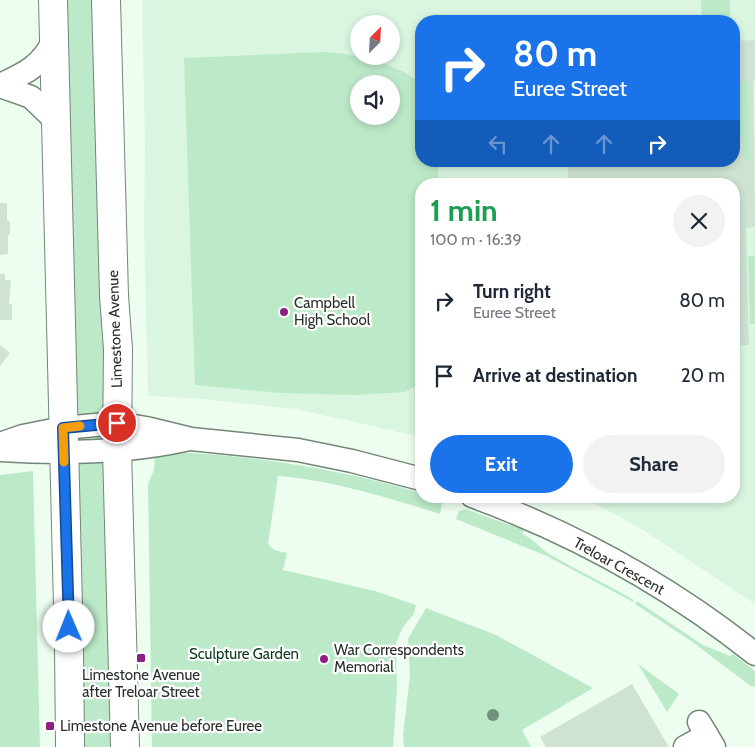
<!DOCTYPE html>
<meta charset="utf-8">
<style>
:root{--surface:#fff;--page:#f2f2f3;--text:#1f2937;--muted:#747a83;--accent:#1a73e8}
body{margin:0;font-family:Cabin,sans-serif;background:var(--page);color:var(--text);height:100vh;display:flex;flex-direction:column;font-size:19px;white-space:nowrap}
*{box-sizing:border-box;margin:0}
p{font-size:16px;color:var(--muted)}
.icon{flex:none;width:28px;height:28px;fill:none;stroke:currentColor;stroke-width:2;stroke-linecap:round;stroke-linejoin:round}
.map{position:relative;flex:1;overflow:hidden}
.side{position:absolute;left:415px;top:178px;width:325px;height:325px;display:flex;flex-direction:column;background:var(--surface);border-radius:20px;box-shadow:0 2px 8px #0003}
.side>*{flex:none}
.hud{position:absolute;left:415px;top:15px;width:325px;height:152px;border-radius:20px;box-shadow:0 2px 8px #0003;background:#1a73e8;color:#fff;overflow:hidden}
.needle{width:32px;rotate:24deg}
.fabs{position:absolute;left:350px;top:15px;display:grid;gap:10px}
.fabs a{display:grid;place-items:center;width:50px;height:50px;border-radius:50%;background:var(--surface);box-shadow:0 2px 8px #0003;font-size:25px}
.pin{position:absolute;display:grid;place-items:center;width:42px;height:42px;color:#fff;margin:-21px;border:2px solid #fff;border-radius:50%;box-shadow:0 1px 5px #0007}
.me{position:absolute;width:55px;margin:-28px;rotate:359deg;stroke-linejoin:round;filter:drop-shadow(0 0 4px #0008)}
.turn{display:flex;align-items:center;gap:18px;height:105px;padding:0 15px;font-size:22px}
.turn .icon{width:65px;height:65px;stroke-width:2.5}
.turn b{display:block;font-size:35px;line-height:42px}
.lanes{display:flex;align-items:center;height:48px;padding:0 15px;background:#0003;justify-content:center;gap:25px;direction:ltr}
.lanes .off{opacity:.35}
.round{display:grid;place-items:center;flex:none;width:52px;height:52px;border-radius:26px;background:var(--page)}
.summary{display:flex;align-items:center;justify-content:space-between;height:85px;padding:0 15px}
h1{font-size:30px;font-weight:700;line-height:38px;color:#1e9e55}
.action{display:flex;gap:10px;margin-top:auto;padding:10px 15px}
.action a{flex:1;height:58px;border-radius:30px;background:var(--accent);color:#fff;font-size:20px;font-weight:700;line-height:58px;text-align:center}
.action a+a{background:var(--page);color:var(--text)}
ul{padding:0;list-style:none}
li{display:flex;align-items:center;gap:15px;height:75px;padding:0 15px}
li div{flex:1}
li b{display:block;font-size:19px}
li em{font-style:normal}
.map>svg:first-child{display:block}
.built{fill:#daf6e1;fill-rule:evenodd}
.green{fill:#bceac8;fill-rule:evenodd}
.building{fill:#cee3d3}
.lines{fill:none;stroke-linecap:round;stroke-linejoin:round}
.minor-casing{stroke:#738678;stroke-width:25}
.major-casing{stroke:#738678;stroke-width:30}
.minor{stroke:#fff;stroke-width:22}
.major{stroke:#fff;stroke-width:28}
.tree{fill:#70917c}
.route-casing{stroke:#114b97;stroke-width:12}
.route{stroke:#1a73e8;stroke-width:9}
.slow{stroke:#f59e0b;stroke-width:9}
.poi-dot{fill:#8e1f82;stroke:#fff;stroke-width:2}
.labels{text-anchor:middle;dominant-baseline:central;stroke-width:4.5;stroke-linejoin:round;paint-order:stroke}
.poi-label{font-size:15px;fill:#28302a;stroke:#fff;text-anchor:start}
.street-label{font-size:15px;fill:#28302a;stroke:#fff}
.park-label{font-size:15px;fill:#09381d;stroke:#fff}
</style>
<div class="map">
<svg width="755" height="747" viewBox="0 0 755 747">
<rect width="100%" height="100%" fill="#edfef1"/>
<path class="built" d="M142,0H755V604L645,531L581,496H734V184H421V437L296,409L203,399L148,396L144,228L145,145ZM421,21H734V161H421ZM359,24H391V56H359ZM359,84H391V116H359Z"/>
<g class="green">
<polygon points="63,0 108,0 116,747 80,747"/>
<polygon points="701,0 730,0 730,19 702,20"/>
<path d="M324,52C362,55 388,60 421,83V161H438V184H421V383L405,392L355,395L281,393L195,385L184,58ZM359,84H391V116H359Z"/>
<polygon points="734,81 749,81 751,159 743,159 742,137 734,137"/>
<polygon points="748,256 755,256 755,324 750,324"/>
<path d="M191,453C269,458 346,471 421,493V496L438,498L442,503L440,514C392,499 328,479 278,476L268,544L274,550L287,553L283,570L375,591L416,605L414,614L403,627L396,643L397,689L393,747H152L148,484L154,470L155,454Z"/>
<polygon points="33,471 40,747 0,747 0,475"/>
<path d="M465,509L524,530L522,534C534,539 540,549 551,555C578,571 607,584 634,600L633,602L547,556L456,519L459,511Z"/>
<polygon points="637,601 703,645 730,656 733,654 755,671 755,685 752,687 691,641 635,604"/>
<polygon points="426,608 496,635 593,688 522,730 531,747 404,747 403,735 410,675 408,639"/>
<polygon points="638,664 679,694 667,712"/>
</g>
<g class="building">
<polygon points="755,40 755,81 753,81 755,227 746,228 749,345 734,345 734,184 568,184 568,161 734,161 734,137 742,137 743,159 751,159 749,81 734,81 734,41"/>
<polygon points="0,203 7,203 7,220 10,221 10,235 8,235 8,254 0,255"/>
<polygon points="0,274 5,274 5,280 11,280 9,304 12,304 12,320 0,320"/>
<polygon points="0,345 10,353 0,366"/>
<polygon points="632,684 669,747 546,747 540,737"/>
</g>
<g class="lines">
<defs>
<g id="minor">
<path d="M0,85C26,73 41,66 54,40"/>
<polyline points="0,86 31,97 57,122"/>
<polyline points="0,444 23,436 63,428 117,423 146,428 191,439 298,450 352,461 421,479"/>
<path d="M0,450C62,454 125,453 185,440"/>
<path d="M472,496C573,533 671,587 755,654"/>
<polyline points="699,722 714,747"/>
<polyline points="685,747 707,735"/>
</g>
<g id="major">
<polyline points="53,0 69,647 70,747"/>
<polyline points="106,0 114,296 118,349 117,450 125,747"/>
</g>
</defs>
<use href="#minor" class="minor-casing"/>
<use href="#major" class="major-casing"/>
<use href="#minor" class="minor"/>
<use href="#major" class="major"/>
</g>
<circle class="tree" cx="493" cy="715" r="6"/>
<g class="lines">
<defs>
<polyline id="route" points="69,627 63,428 117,423"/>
</defs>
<use href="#route" class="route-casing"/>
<use href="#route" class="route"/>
<polyline class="slow" points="64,462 63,428 80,426"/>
</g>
<g class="poi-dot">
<circle cx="284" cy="312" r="5"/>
<rect x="136" y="653" width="10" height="10" rx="2.5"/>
<circle cx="324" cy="659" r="5"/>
<rect x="45" y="721" width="10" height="10" rx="2.5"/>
</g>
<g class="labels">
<g class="poi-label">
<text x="294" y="303">Campbell<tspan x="294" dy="17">High School</tspan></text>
<text x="334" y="650">War Correspondents<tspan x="334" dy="17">Memorial</tspan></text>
<text x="141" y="675" text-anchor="middle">Limestone Avenue<tspan x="141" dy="17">after Treloar Street</tspan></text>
<text x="60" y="726">Limestone Avenue before Euree</text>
</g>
<g class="street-label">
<text transform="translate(115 329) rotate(-92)">Limestone Avenue</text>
<text transform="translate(619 566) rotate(29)">Treloar Crescent</text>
</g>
<g class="park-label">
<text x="244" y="654">Sculpture Garden</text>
</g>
</g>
</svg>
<div class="fabs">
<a><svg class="needle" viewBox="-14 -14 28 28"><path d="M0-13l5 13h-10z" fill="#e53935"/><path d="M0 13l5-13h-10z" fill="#747a83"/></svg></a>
<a><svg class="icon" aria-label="sound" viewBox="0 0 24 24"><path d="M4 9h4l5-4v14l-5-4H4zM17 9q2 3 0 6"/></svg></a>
</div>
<div class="pin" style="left:117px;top:423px;background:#d93025"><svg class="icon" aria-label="arrive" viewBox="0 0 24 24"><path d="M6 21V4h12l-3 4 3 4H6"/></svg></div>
<svg class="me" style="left:69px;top:627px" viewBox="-20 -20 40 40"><circle r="19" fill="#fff"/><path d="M0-13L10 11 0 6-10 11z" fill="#1a73e8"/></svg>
<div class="hud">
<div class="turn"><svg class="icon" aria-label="right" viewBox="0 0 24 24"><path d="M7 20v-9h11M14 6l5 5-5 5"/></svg><div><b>80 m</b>Euree Street</div></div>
<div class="lanes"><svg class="icon off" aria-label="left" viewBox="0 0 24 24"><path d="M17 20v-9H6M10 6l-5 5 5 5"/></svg><svg class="icon off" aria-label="ahead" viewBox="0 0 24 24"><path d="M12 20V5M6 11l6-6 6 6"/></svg><svg class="icon off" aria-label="ahead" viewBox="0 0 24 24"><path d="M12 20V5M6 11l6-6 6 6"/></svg><svg class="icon" aria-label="right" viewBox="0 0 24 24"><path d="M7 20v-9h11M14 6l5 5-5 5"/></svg></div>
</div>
<section class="side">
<div class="summary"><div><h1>1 min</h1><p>100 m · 16:39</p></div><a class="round"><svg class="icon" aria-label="close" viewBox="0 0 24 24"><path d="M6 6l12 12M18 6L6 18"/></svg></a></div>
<ul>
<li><svg class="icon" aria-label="right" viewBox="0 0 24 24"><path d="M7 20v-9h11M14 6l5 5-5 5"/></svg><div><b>Turn right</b><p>Euree Street</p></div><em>80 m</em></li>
<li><svg class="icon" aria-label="arrive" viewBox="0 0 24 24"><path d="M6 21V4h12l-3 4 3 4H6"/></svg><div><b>Arrive at destination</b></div><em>20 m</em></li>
</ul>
<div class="action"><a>Exit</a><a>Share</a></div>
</section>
</div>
